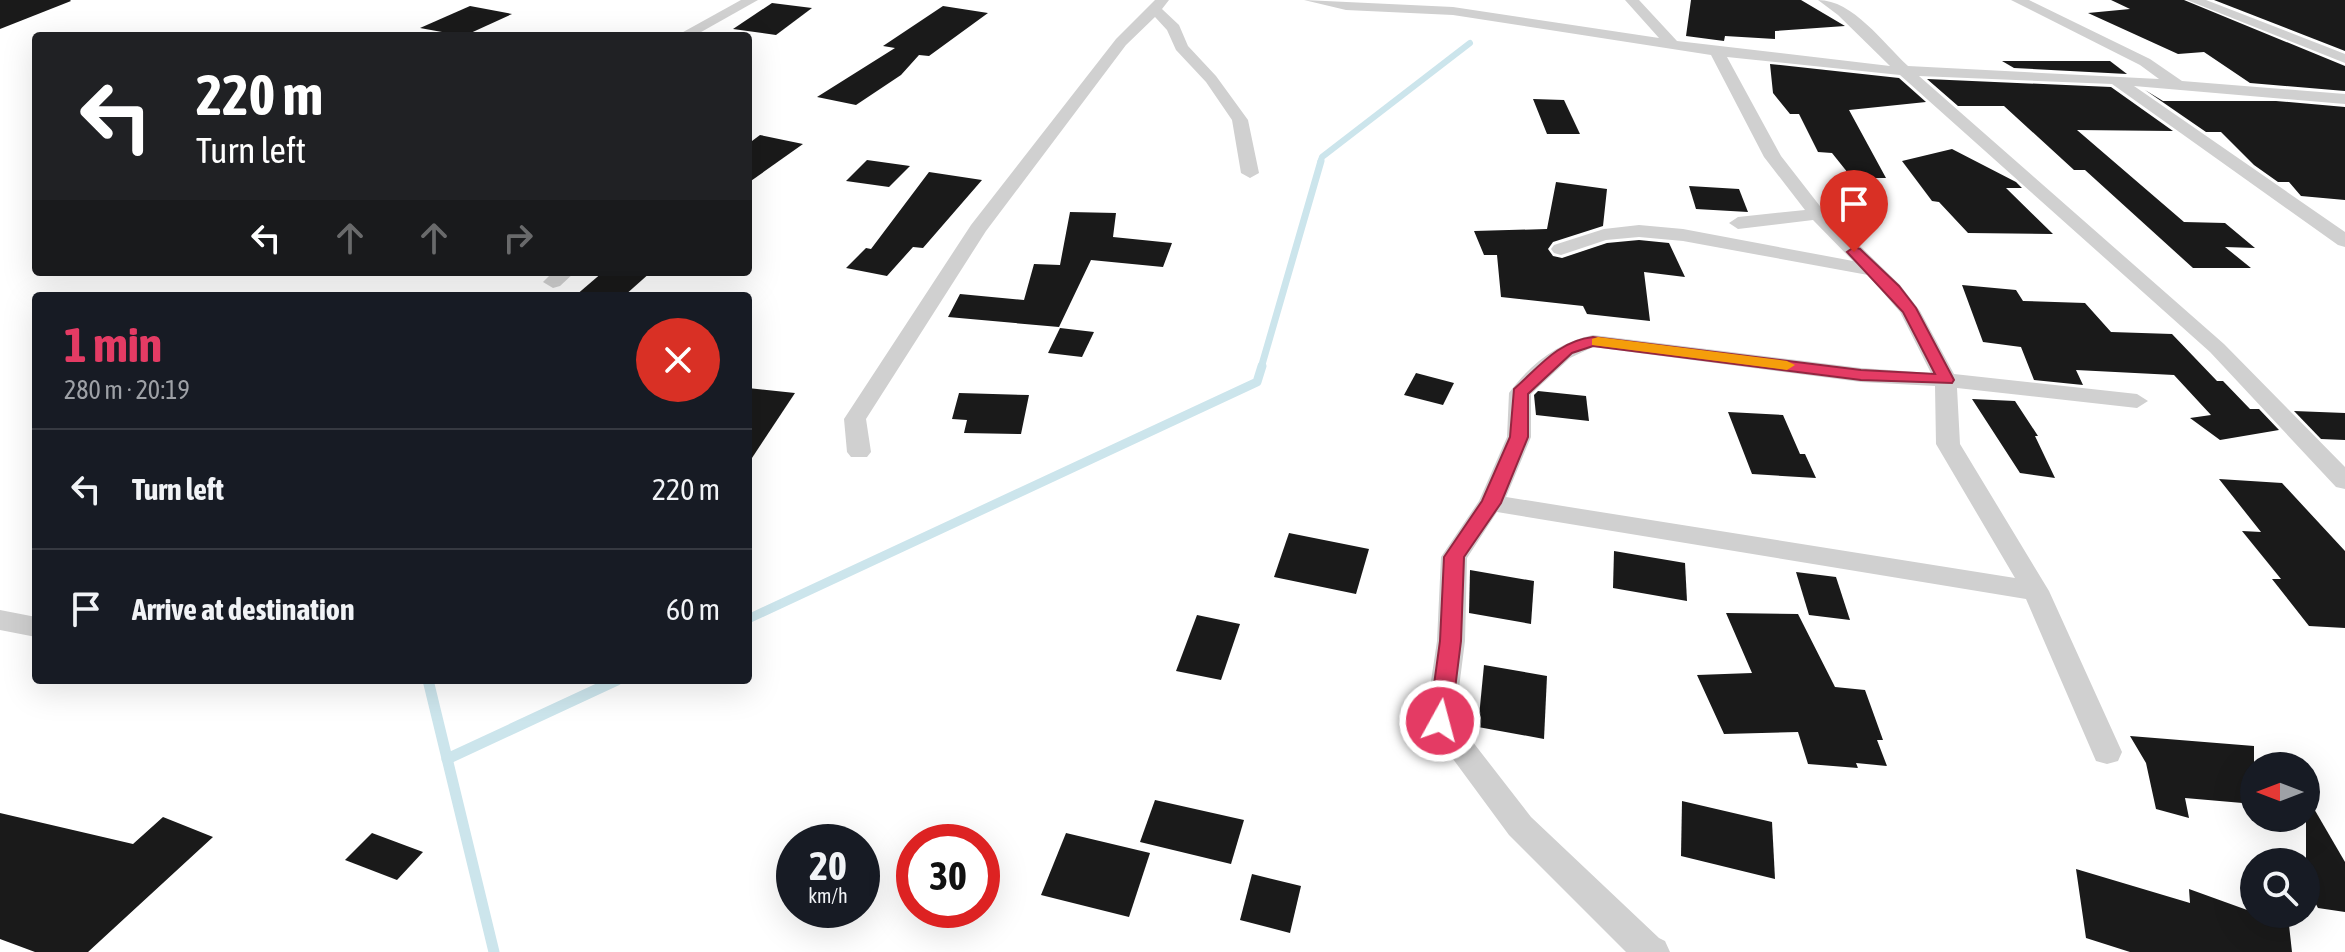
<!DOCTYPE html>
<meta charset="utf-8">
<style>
:root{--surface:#171b24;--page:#242831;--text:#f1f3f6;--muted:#9ea1a6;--line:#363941;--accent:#e43b64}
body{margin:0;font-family:"Asap Condensed",sans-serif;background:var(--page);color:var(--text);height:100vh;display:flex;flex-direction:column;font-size:30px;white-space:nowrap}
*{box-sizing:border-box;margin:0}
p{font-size:26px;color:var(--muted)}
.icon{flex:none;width:44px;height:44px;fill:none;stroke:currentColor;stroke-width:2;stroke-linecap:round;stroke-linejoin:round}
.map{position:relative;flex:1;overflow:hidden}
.details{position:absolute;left:32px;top:292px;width:720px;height:392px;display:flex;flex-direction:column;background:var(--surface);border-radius:8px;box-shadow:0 8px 32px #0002}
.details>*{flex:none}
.guide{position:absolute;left:32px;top:32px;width:720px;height:244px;border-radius:8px;box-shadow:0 8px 32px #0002;background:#202124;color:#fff;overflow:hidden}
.needle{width:52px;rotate:270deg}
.buttons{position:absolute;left:2240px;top:752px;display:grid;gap:16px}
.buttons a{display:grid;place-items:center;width:80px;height:80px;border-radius:50%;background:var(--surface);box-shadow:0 8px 32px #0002;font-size:40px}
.speed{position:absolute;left:776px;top:824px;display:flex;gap:16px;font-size:40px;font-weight:700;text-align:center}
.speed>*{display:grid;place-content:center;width:104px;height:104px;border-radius:50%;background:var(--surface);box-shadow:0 8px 32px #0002;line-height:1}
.speed small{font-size:20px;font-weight:400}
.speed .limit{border:12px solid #d22;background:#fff;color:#111}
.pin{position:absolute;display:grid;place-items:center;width:68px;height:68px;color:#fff;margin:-82px -34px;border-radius:50% 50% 50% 0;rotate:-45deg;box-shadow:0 0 8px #0007}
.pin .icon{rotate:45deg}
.me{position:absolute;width:88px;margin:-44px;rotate:7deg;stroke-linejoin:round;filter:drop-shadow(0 0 6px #0008)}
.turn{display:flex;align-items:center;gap:28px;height:168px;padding:0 32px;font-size:36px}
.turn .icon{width:104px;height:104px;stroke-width:2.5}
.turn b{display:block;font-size:56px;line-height:68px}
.lanes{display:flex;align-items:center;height:76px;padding:0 32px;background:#0003;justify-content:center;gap:40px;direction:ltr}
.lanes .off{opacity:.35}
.round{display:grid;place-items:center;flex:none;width:84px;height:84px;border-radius:42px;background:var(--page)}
.summary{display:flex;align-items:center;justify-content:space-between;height:136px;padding:0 32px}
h1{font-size:48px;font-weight:700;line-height:60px;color:var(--accent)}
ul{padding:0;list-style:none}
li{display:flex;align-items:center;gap:24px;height:120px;padding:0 32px;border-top:2px solid var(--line)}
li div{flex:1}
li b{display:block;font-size:30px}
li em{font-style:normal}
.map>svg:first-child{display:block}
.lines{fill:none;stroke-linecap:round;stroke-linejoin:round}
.stream-far3{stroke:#cce5ec;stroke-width:6}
.stream-far2{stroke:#cce5ec;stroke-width:7}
.stream-far1{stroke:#cce5ec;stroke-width:9}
.stream{stroke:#cce5ec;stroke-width:11}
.building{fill:#1a1a1a}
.minor{fill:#d0d0d0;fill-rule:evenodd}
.route{fill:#e43b64;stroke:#942641;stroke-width:2}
.slow{fill:#f59e0b}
</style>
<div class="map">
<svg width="2345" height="952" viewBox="0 0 2345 952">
<rect width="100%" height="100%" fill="#fff"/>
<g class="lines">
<polyline class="stream-far3" points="1320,163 1322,157 1470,43"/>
<polyline class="stream-far2" points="1261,368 1321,161"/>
<polyline class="stream-far1" points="748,619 1257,382 1262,366"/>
<g class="stream">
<polyline points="428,680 494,952"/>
<polyline points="447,759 617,680"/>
</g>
</g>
<g class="building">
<polygon points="0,0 70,0 71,1 0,29"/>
<polygon points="1691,0 1801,0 1845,26 1775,31 1775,39 1725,36 1724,41 1686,36"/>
<polygon points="2111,0 2184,0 2345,66 2345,91 2250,83 2204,52 2178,54 2088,13 2130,9"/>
<polygon points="2214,0 2345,0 2345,51"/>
<polygon points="772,3 812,8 776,35 733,29"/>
<polygon points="470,6 512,14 464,36 420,28"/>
<polygon points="943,6 988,13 929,56 919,55 901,75 856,105 817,97 895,48 883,46"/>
<polygon points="2002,61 2110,61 2127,74 2014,68"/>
<polygon points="1770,64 1899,78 1926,102 1849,110 1886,178 1852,178 1832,153 1818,152 1799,114 1790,114 1773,93"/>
<polygon points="1927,79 2111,87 2173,131 2077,130 2184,222 2225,223 2255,248 2225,247 2251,268 2193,268 2085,170 2074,170 2004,106 1958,106"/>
<polygon points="2145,90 2163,101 2276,101 2345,107 2345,200 2301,196 2289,182 2278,182 2254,165 2221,132 2206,132"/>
<polygon points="1533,99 1564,100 1580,134 1547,134"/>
<polygon points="760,135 803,144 748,183 748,144"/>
<polygon points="1952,149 2016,182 2022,188 2006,188 2053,234 1968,233 1939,202 1932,201 1902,161"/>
<polygon points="867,160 910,166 889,187 846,181"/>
<polygon points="929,172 982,180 923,248 913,247 887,276 846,268 866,248 871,249"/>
<polygon points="1556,182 1607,189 1603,226 1553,242 1548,249 1553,256 1562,258 1607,243 1639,240 1669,243 1685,277 1644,272 1650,321 1587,314 1583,306 1501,297 1497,255 1484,255 1474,231 1547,229"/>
<polygon points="1689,186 1739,189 1748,212 1696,209"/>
<polygon points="1070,212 1116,213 1113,237 1172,243 1163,267 1091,260 1059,327 948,317 960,294 1024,300 1034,264 1060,265"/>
<polygon points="603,272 651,272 624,296 575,296"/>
<polygon points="1962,285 2016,290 2023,301 2085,303 2111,332 2172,334 2217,381 2223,381 2250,409 2259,409 2279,430 2220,440 2190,418 2211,415 2174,375 2076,370 2083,385 2034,380 2021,347 1983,342"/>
<polygon points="1060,328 1094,332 1082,357 1048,353"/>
<polygon points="1416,373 1454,383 1443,405 1404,395"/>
<polygon points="748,388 795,393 748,464"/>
<polygon points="1538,391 1586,396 1589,421 1536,415 1534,395"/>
<polygon points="959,393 1029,395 1021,434 964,433 967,420 952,419"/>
<polygon points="1972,399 2015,401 2038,436 2035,436 2055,478 2020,473"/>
<polygon points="2294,411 2345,413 2345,440 2321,439"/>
<polygon points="1728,412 1783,415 1800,454 1805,454 1816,478 1752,474"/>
<polygon points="2219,479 2282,483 2345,551 2345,628 2309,626 2272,579 2281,579 2242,531 2261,532"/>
<polygon points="1289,533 1369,549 1356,594 1274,577"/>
<polygon points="1614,551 1685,563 1687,601 1613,588"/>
<polygon points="1470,570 1534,581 1531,624 1469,613"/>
<polygon points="1796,572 1836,577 1850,620 1809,615"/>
<polygon points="1726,613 1798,614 1835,687 1865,690 1883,740 1877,740 1887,766 1856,763 1858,768 1808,764 1798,732 1724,734 1697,675 1752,673"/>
<polygon points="1197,615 1240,624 1221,680 1176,671"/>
<polygon points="1484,665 1547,676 1544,739 1478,727"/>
<polygon points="2130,736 2254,746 2254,804 2185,798 2189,818 2156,809 2146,763"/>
<polygon points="2306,795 2345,862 2345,912 2318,908 2306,886"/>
<polygon points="1155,800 1244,820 1231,864 1140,842"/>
<polygon points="1682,801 1772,822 1775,879 1681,856"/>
<polygon points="0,813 133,844 163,817 213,837 88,952 35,952 0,939"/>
<polygon points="372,833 423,852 397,880 345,860"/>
<polygon points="1066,833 1150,853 1129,917 1041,895"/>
<polygon points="2076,869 2190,903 2189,889 2289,925 2292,952 2130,952 2086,938"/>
<polygon points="1252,874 1301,886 1290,933 1240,920"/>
</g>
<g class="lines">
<g class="minor">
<polygon points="741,0 758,0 694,36 676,36"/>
<polygon points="1155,0 1169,0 1162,9 1179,25 1188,46 1216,76 1248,120 1259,173 1250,178 1241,173 1232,120 1206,82 1176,50 1167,30 1155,17 1126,45 986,231 866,419 871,452 867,457 851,457 847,452 844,419 971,225 1116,39"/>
<path d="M1304,0L1453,7L1659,38L1625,0H1639L1677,41L1890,66L1838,15L1818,0C1853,0 1883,43 1908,66L2159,79L2140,65L2011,0H2029L2150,59L2182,81L2345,94V104L2134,86L2345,232V247L2338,245L2112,84L1919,76L2224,344L2345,467V489L2336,487L2210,352L1900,75L1727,57L1781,156L1823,210L1900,285L1920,311L1954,374L2137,394L2148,401L2137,408L1957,388L1960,444L2049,591L2122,752L2118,761L2107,764L2096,761L2026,599L1497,512L1467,558L1465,641L1455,719L1531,817L1659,938L1665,941L1670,952H1626L1509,835L1425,721L1437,641L1441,557L1479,501L1507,437L1509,393C1530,364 1559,342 1593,335L1861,368L1931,373L1900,312L1868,275L1683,241L1639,237L1606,240L1561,255L1554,253L1551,249L1554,245L1604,229L1639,225L1683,229L1853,261L1813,220L1738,229L1729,223L1738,217L1805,210L1764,157L1711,55L1453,15L1346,10ZM1593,347L1861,382L1935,386L1936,444L2015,578L1506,497L1531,437V394L1570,358Z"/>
<polygon points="2187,0 2206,0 2345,54 2345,63"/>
<polygon points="553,272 575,272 560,286 553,288 543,282"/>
<polygon points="0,610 36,617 36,637 0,630"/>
</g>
</g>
<path class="route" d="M1854,247L1860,249L1899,286L1916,308L1954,380L1952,383L1861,380L1593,346L1572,353L1528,394V437L1501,503L1464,557L1461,641L1451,721L1448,727L1440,730L1432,727L1429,721L1440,641L1444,557L1482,501L1510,437L1514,389C1539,367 1558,341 1593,337L1861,370L1935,374L1903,312L1847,252Z"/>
<polygon class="slow" points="1598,337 1787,361 1795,365 1787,370 1592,345 1592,339"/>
</svg>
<div class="buttons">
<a><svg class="needle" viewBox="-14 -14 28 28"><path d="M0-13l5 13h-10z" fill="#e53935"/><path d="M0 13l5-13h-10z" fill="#9ea1a6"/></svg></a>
<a><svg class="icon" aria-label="search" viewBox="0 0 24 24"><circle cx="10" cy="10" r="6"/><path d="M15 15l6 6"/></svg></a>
</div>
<div class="speed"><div>20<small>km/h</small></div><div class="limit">30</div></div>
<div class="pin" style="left:1854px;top:252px;background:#d93025"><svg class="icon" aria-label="arrive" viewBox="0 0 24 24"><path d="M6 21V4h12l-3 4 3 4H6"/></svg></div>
<svg class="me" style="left:1440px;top:721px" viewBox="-20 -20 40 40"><circle r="17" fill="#e43b64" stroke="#fff" stroke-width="3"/><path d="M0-11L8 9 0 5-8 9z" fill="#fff"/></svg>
<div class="guide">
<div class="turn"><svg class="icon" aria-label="left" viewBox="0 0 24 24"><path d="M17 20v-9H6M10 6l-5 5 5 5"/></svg><div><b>220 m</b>Turn left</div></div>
<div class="lanes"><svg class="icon" aria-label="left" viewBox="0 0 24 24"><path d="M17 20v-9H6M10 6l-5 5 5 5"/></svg><svg class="icon off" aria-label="ahead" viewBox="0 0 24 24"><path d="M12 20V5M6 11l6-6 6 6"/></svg><svg class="icon off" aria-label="ahead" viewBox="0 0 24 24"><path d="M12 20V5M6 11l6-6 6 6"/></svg><svg class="icon off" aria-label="right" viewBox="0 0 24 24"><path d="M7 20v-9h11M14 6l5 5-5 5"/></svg></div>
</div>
<section class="details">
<div class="summary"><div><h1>1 min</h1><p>280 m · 20:19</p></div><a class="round" style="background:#d93025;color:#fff"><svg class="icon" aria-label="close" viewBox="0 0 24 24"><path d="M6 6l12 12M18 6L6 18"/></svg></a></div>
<ul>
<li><svg class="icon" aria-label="left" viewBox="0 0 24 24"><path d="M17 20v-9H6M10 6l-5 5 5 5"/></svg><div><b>Turn left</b></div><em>220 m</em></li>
<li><svg class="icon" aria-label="arrive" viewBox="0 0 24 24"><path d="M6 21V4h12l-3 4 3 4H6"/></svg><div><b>Arrive at destination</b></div><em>60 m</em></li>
</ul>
</section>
</div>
